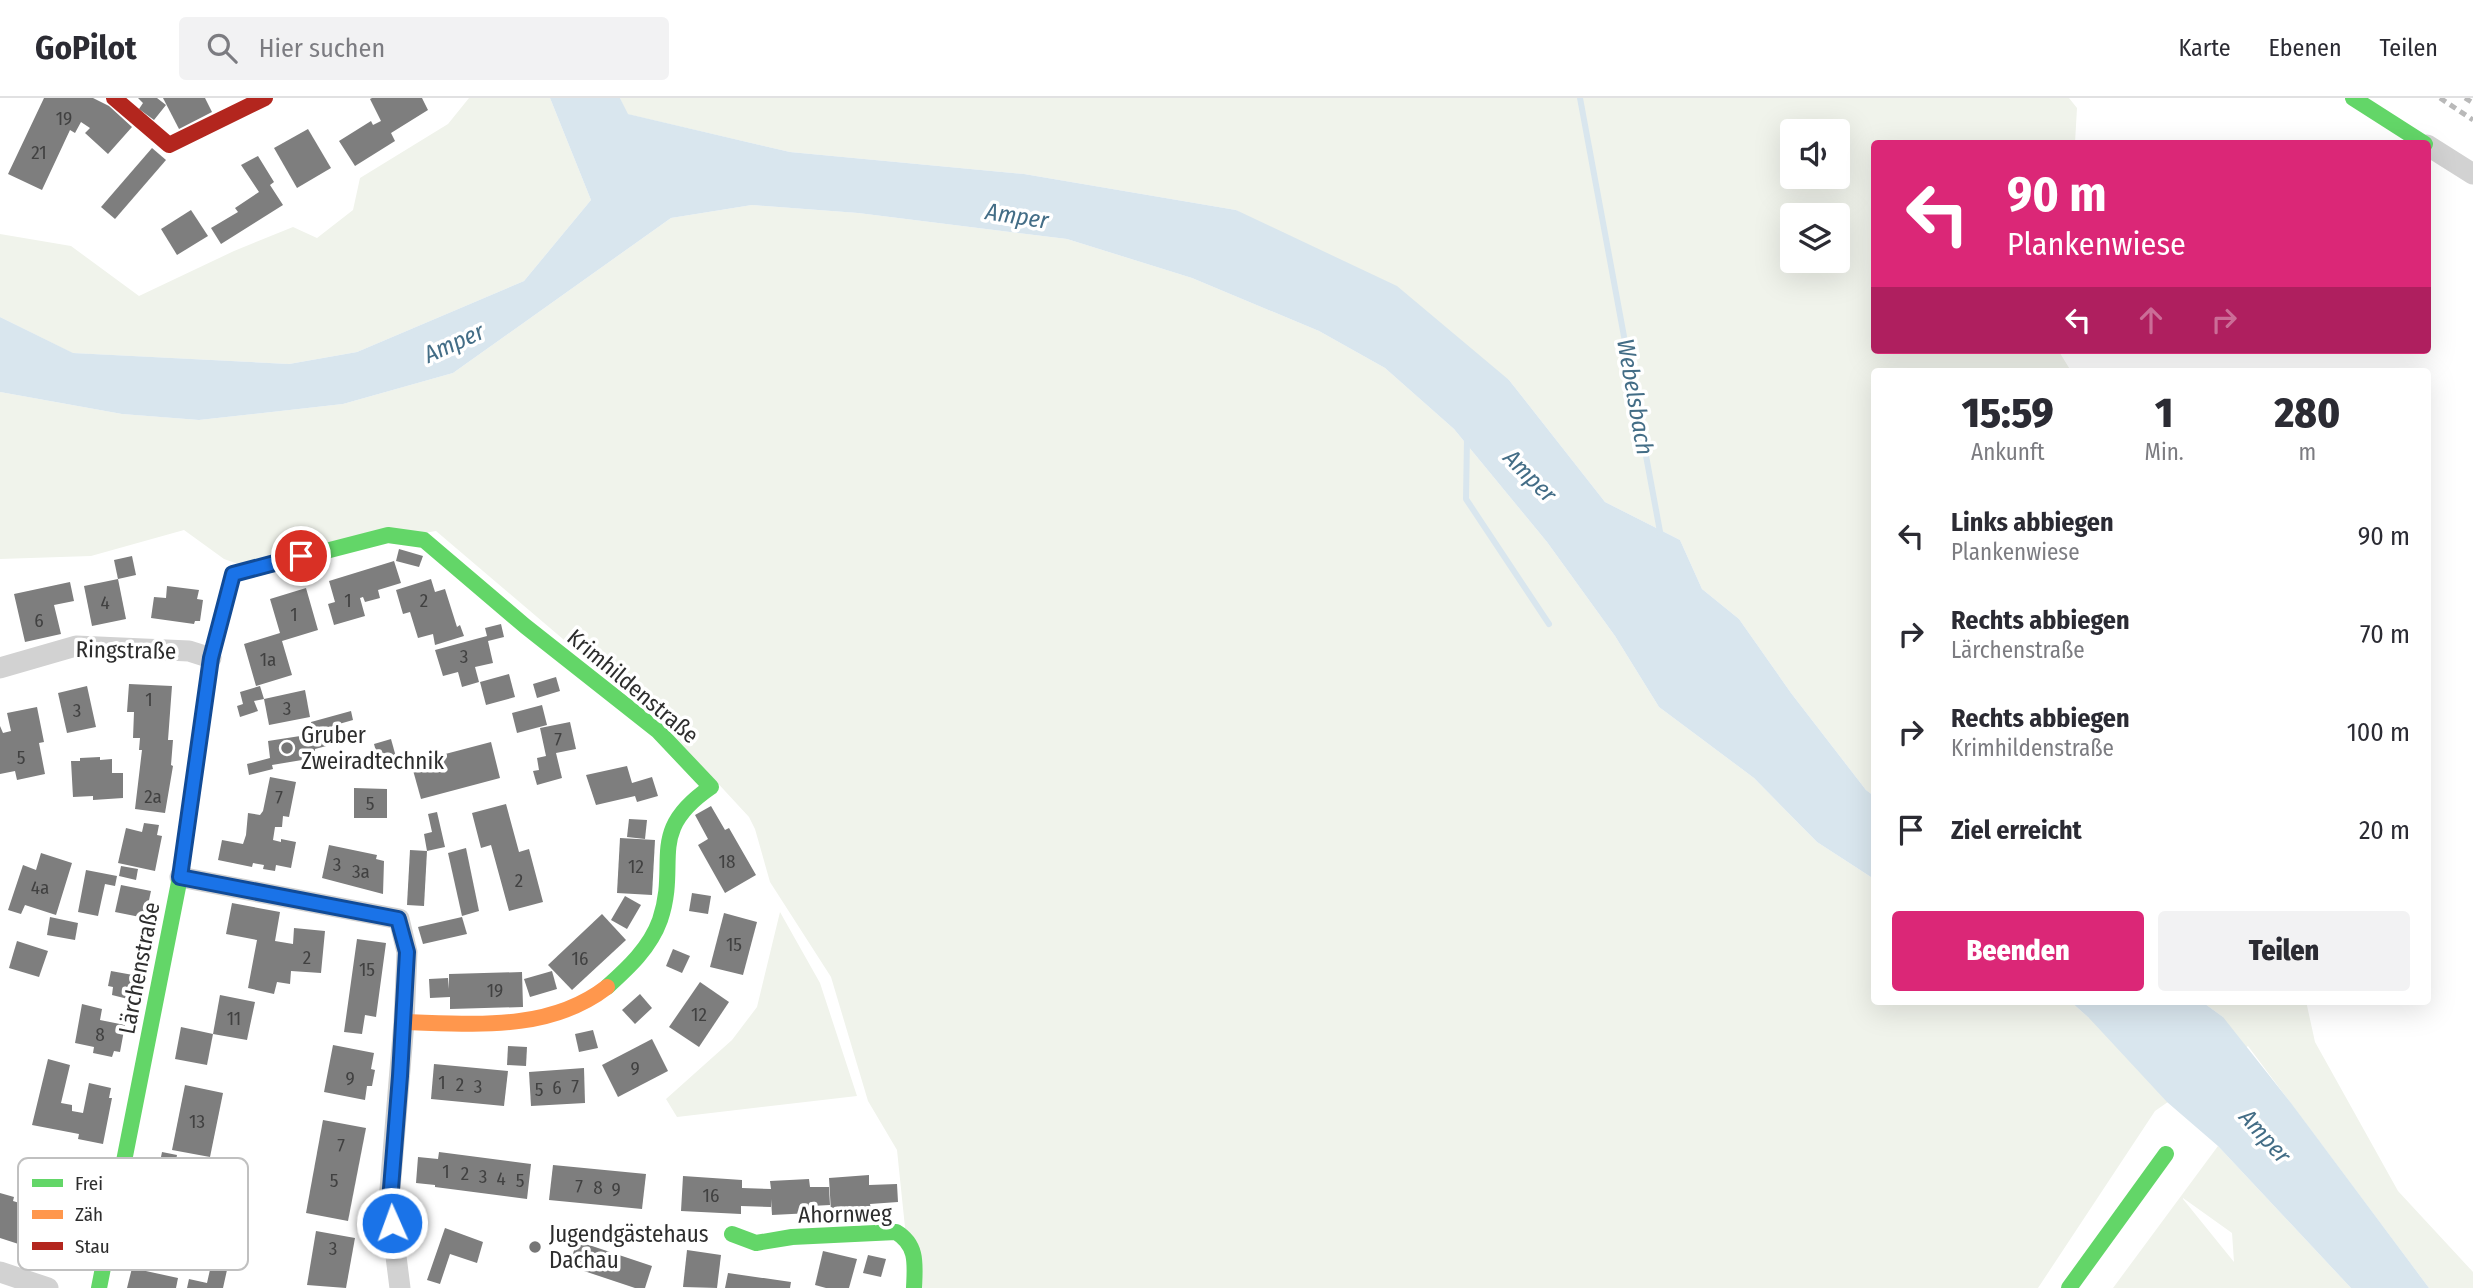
<!DOCTYPE html>
<html lang="de">
<meta charset="utf-8">
<style>
:root{--surface:#fff;--page:#f2f2f3;--text:#2b2b33;--muted:#7c7c81;--line:#e1e1e2;--accent:#db2777}
body{margin:0;font-family:"Fira Sans Condensed",sans-serif;background:var(--page);color:var(--text);height:100vh;display:flex;flex-direction:column;font-size:26px;white-space:nowrap}
*{box-sizing:border-box;margin:0}
p{font-size:23px;color:var(--muted)}
.icon{flex:none;width:38px;height:38px;fill:none;stroke:currentColor;stroke-width:2;stroke-linecap:round;stroke-linejoin:round}
.map{position:relative;flex:1;overflow:hidden}
.side{position:absolute;left:1871px;top:270px;width:560px;height:637px;display:flex;flex-direction:column;background:var(--surface);border-radius:7px;box-shadow:0 7px 28px #0002}
.side>*{flex:none}
.banner{position:absolute;left:1871px;top:42px;width:560px;height:214px;border-radius:7px;box-shadow:0 7px 28px #0002;background:#db2777;color:#fff;overflow:hidden}
.fabs{position:absolute;left:1780px;top:21px;display:grid;gap:14px}
.fabs a{display:grid;place-items:center;width:70px;height:70px;border-radius:7px;background:var(--surface);box-shadow:0 7px 28px #0002;font-size:35px}
.pin{position:absolute;display:grid;place-items:center;width:60px;height:60px;color:#fff;margin:-30px;border:4px solid #fff;border-radius:50%;box-shadow:0 2px 7px #0007}
.me{position:absolute;width:77px;margin:-38px;rotate:358deg;stroke-linejoin:round;filter:drop-shadow(0 0 5px #0008)}
.turn{display:flex;align-items:center;gap:24px;height:147px;padding:0 21px;font-size:32px}
.turn .icon{width:91px;height:91px;stroke-width:2.5}
.turn b{display:block;font-size:49px;line-height:60px}
.lanes{display:flex;align-items:center;height:66px;padding:0 21px;background:#0003;justify-content:center;gap:35px;direction:ltr}
.lanes .off{opacity:.35}
.eta{display:flex;justify-content:space-evenly;align-items:center;height:119px;text-align:center}
.eta b{font-size:42px;font-weight:800;line-height:49px}
.cta{display:flex;gap:14px;margin-top:auto;padding:14px 21px}
.cta a{flex:1;height:80px;border-radius:7px;background:var(--accent);color:#fff;font-size:28px;font-weight:800;line-height:80px;text-align:center}
.cta a+a{background:var(--page);color:var(--text)}
ul{padding:0;list-style:none}
li{display:flex;align-items:center;gap:21px;height:98px;padding:0 21px}
li div{flex:1}
li b{display:block;font-size:26px}
li em{font-style:normal}
header{display:flex;align-items:center;gap:42px;box-sizing:border-box;height:98px;padding:0 35px;background:var(--surface);border-bottom:2px solid var(--line)}
header strong{font-size:33px}
nav{display:flex;gap:38px;margin-inline-start:auto;font-size:24px}
.search{width:490px;height:63px;background:var(--page);display:flex;align-items:center;gap:18px;box-sizing:border-box;padding:0 24px;border-radius:7px;color:var(--muted);font-size:26px}
.map>svg:first-child{display:block}
.green{fill:#f0f3eb;fill-rule:evenodd}
.water{fill:#d9e6ee}
.lines{fill:none;stroke-linecap:round;stroke-linejoin:round}
.stream{stroke:#d9e6ee;stroke-width:6}
.building{fill:#7e7e7e}
.street{stroke:#d2d2d2;stroke-width:21}
.fast{stroke:#63d668;stroke-width:16}
.slow{stroke:#ff974d;stroke-width:16}
.jam{stroke:#b3261e;stroke-width:16}
.rail{stroke:#b9b9b9;stroke-width:5;stroke-dasharray:7 5;stroke-linecap:butt}
.route-casing{stroke:#114b97;stroke-width:18}
.route{stroke:#1a73e8;stroke-width:12}
.poi-dot{fill:#767676;stroke:#fff;stroke-width:2.5}
.labels{text-anchor:middle;dominant-baseline:central;stroke-width:7;stroke-linejoin:round;paint-order:stroke}
.number-label{font-size:19px;fill:#414141}
.street-label{font-size:23px;fill:#2d2d2d;stroke:#fff}
.poi-label{font-size:23px;fill:#2d2d2d;stroke:#fff;text-anchor:start}
.water-label{font-size:24px;font-style:italic;fill:#436d86;stroke:#fff}
.key{fill:#fff;stroke:#c0c0c0;stroke-width:2}
.key-label{font-size:19px;fill:#2d2d2d}
</style>
<header>
<strong>GoPilot</strong>
<div class="search"><svg class="icon" aria-label="search" viewBox="0 0 24 24"><circle cx="10" cy="10" r="6"/><path d="M15 15l6 6"/></svg>Hier suchen</div>
<nav><a>Karte</a><a>Ebenen</a><a>Teilen</a></nav>
</header>
<div class="map">
<svg width="2473" height="1190" viewBox="0 0 2473 1190">
<rect width="100%" height="100%" fill="#fff"/>
<g class="green">
<polygon points="469,0 550,0 591,102 524,183 357,254 289,266 72,255 0,219 0,136 71,148 139,198 234,153 293,129 317,140 353,112 360,80 448,26"/>
<path d="M620,0H2069L2077,10L2075,45L1874,46V252H2058L2071,273H1874V698L1866,692L1791,595L1739,521L1702,491L1680,442L1605,404L1509,282L1236,112L1024,76L790,54L627,16ZM1792,33H1838V79H1792ZM1792,117H1838V163H1792Z"/>
<polygon points="752,107 858,115 1067,141 1192,180 1319,233 1385,270 1454,331 1547,444 1615,538 1659,609 1754,680 1817,744 1874,781 1874,903 2070,903 2089,920 2223,919 2201,903 2306,903 2315,944 2398,1093 2473,1174 2473,1190 2429,1190 2248,948 2155,1013 2038,1190 914,1190 906,1139 897,1052 868,1003 831,879 770,784 755,731 749,719 664,627 436,433 238,466 224,461 184,432 91,458 0,461 0,294 122,316 199,322 343,306 453,275 671,120"/>
<polygon points="780,814 820,885 857,998 677,1019 666,1001 732,942 757,909"/>
<path d="M2218,1048L2351,1190H2113ZM2183,1100L2232,1135L2234,1164L2183,1101Z"/>
</g>
<g class="water">
<polygon points="550,0 620,0 628,16 790,54 1024,76 1236,112 1397,188 1509,282 1605,404 1680,442 1702,491 1739,521 1791,595 1866,692 1874,698 1874,781 1817,744 1754,680 1659,609 1615,538 1547,444 1454,331 1385,270 1319,233 1192,180 1067,141 858,115 752,107 671,120 453,275 343,306 199,322 122,316 0,294 0,219 73,255 289,266 357,254 524,183 591,102"/>
<polygon points="2070,903 2201,903 2223,919 2291,1005 2429,1190 2351,1190 2218,1048 2167,1004 2089,920"/>
</g>
<g class="lines">
<g class="stream">
<polyline points="1580,0 1661,439"/>
<polyline points="1467,340 1466,401 1549,526"/>
</g>
</g>
<g class="building">
<polygon points="44,0 93,0 109,8 132,29 108,56 85,35 90,30 81,24 75,35 70,32 42,92 8,76"/>
<polygon points="138,0 157,0 166,7 154,22 139,11 143,5"/>
<polygon points="163,0 205,0 212,14 179,31"/>
<polygon points="372,0 422,0 428,12 391,35 395,43 355,68 339,43 371,23 373,27 381,23 370,1"/>
<polygon points="308,31 331,70 297,90 274,50"/>
<polygon points="152,50 166,62 115,121 101,109"/>
<polygon points="258,58 274,84 270,87 283,107 221,146 211,130 238,114 235,110 259,94 241,67"/>
<polygon points="191,112 208,138 177,157 161,131"/>
<polygon points="399,451 423,458 419,469 396,463"/>
<polygon points="132,458 136,477 118,481 114,462"/>
<polygon points="394,463 401,485 378,492 380,500 365,504 363,499 360,500 365,518 334,527 328,506 335,504 329,483"/>
<polygon points="118,481 126,521 92,528 84,488"/>
<polygon points="431,481 435,494 445,491 457,529 460,527 464,538 435,547 433,536 418,540 410,514 403,516 396,492"/>
<polygon points="70,484 74,503 54,507 61,536 25,544 14,496"/>
<polygon points="167,488 199,492 197,501 203,502 200,523 195,523 194,526 151,520 154,499 166,500"/>
<polygon points="306,490 318,532 282,543 292,577 256,588 244,546 280,535 270,501"/>
<polygon points="501,526 504,539 488,543 493,565 475,569 479,584 462,589 458,574 443,578 435,552 487,538 485,530"/>
<polygon points="509,576 515,599 486,607 480,584"/>
<polygon points="556,579 560,593 537,600 533,586"/>
<polygon points="129,586 172,588 168,642 173,642 171,667 173,668 165,715 135,711 142,652 139,652 140,640 133,640 134,614 127,614"/>
<polygon points="87,588 96,629 67,635 58,595"/>
<polygon points="260,588 264,601 254,603 258,613 240,619 237,608 243,606 240,594"/>
<polygon points="305,592 310,619 269,627 264,601"/>
<polygon points="542,607 547,627 517,635 512,615"/>
<polygon points="37,609 44,644 39,645 45,676 17,682 15,673 0,676 0,628 3,635 11,633 7,615"/>
<polygon points="351,613 353,622 332,628 334,646 315,651 315,653 301,654 302,662 272,667 273,671 249,677 247,666 270,660 268,643 313,636 311,624"/>
<polygon points="570,624 576,651 556,655 562,680 537,687 533,673 539,672 537,660 546,658 540,630"/>
<polygon points="391,641 396,659 379,664 374,646"/>
<polygon points="491,644 500,680 421,701 411,665"/>
<polygon points="100,659 100,662 112,661 112,675 123,675 123,700 93,702 93,698 73,699 71,663 80,663 80,660"/>
<polygon points="627,668 632,685 652,679 658,698 637,704 635,698 596,707 586,677"/>
<polygon points="270,679 296,684 289,719 283,718 282,729 275,729 273,742 281,744 281,741 296,744 291,770 276,767 275,773 263,771 264,767 253,765 252,769 218,762 222,742 243,746 246,737 248,715 260,717 263,713"/>
<polygon points="354,690 387,691 387,720 354,720"/>
<polygon points="506,706 519,754 529,751 543,804 509,813 491,747 481,750 472,715"/>
<polygon points="711,708 725,732 729,730 756,777 725,795 698,747 708,741 695,717"/>
<polygon points="437,714 445,749 427,753 424,736 432,734 428,716"/>
<polygon points="629,721 647,722 645,741 627,739"/>
<polygon points="144,725 159,727 157,737 162,738 155,773 118,765 126,730 142,734"/>
<polygon points="620,740 655,742 652,797 617,795"/>
<polygon points="329,747 377,757 376,761 384,763 383,796 322,780"/>
<polygon points="466,750 479,813 462,818 448,755"/>
<polygon points="410,752 427,753 424,808 407,807"/>
<polygon points="41,755 72,765 56,817 25,807 21,816 8,812 23,767 36,772"/>
<polygon points="121,768 138,771 136,782 119,778"/>
<polygon points="86,772 117,778 115,788 105,786 98,818 78,814"/>
<polygon points="121,787 151,793 145,820 115,814"/>
<polygon points="692,795 711,798 708,816 689,813"/>
<polygon points="625,798 641,807 627,831 611,822"/>
<polygon points="232,805 280,814 275,843 293,846 294,830 325,833 321,875 291,873 290,886 277,884 274,896 248,890 257,842 226,836"/>
<polygon points="724,815 757,824 743,877 710,869"/>
<polygon points="602,816 626,842 572,892 548,867"/>
<polygon points="50,819 78,825 75,842 47,837"/>
<polygon points="462,819 467,836 423,846 418,829"/>
<polygon points="357,841 386,845 376,919 365,917 362,936 344,934"/>
<polygon points="17,843 48,853 39,879 9,870"/>
<polygon points="673,851 690,858 682,875 666,868"/>
<polygon points="111,873 133,877 128,901 112,897 113,889 108,888"/>
<polygon points="552,873 557,891 530,899 524,881"/>
<polygon points="522,874 523,909 450,911 450,899 430,900 429,881 448,880 449,891 449,876"/>
<polygon points="700,884 729,904 699,949 669,929"/>
<polygon points="640,896 652,910 635,926 622,912"/>
<polygon points="220,897 255,904 247,942 213,936"/>
<polygon points="82,906 102,911 100,922 125,927 120,954 114,953 112,959 93,955 94,949 75,945"/>
<polygon points="181,929 213,936 207,967 175,961"/>
<polygon points="593,932 598,950 579,954 575,936"/>
<polygon points="652,941 668,973 618,999 602,967"/>
<polygon points="333,947 374,955 371,971 375,972 372,988 367,988 365,1002 324,994"/>
<polygon points="508,948 527,949 526,968 507,967"/>
<polygon points="48,961 70,967 61,1005 72,1007 72,1013 83,1015 89,985 111,990 109,1000 112,1000 103,1046 78,1041 79,1036 32,1027"/>
<polygon points="434,966 508,973 504,1008 431,1001"/>
<polygon points="584,970 585,1005 531,1008 529,974"/>
<polygon points="185,987 223,995 210,1059 172,1052"/>
<polygon points="323,1022 366,1030 348,1123 306,1115"/>
<polygon points="162,1054 177,1057 175,1067 160,1064"/>
<polygon points="439,1054 531,1066 527,1101 435,1089 435,1087 416,1085 418,1059 438,1061"/>
<polygon points="61,1060 100,1071 94,1091 98,1092 89,1123 51,1112 56,1097 50,1095"/>
<polygon points="553,1067 646,1076 642,1111 549,1102"/>
<polygon points="869,1077 869,1087 897,1086 898,1104 870,1106 871,1111 831,1114 829,1080"/>
<polygon points="683,1078 742,1082 742,1090 771,1091 770,1083 809,1081 810,1089 829,1089 830,1107 811,1108 811,1115 772,1117 771,1101 771,1109 741,1108 741,1116 681,1113"/>
<polygon points="0,1095 14,1099 13,1103 49,1114 45,1128 47,1131 46,1136 41,1138 37,1152 0,1140"/>
<polygon points="445,1130 483,1144 477,1165 450,1156 440,1186 427,1182"/>
<polygon points="316,1133 355,1140 346,1190 307,1187"/>
<polygon points="577,1143 652,1168 645,1190 635,1190 569,1168"/>
<polygon points="216,1145 230,1148 229,1154 231,1154 223,1190 187,1190 189,1181 207,1185"/>
<polygon points="687,1152 721,1157 717,1190 683,1189"/>
<polygon points="823,1153 857,1161 849,1190 826,1190 815,1187"/>
<polygon points="868,1157 886,1161 881,1179 863,1175"/>
<polygon points="132,1170 178,1180 176,1190 127,1190"/>
<polygon points="728,1175 791,1184 790,1190 725,1190"/>
</g>
<g class="lines">
<g class="street">
<polyline points="2427,47 2473,76"/>
<polyline points="0,570 76,548 189,553 211,560"/>
<polyline points="180,779 399,821 407,854 404,924 389,1103 400,1190"/>
<polyline points="0,1174 48,1190"/>
</g>
<g class="fast">
<polyline points="2353,0 2425,46"/>
<path d="M322,454L388,437L424,442L525,528L658,633L711,689C645,734 680,763 660,822C650,850 628,870 607,889"/>
<path d="M732,1136L756,1145L792,1139L896,1134C918,1147 915,1167 914,1190"/>
<polyline points="99,1190 180,779 192,696"/>
<polyline points="2069,1190 2166,1056"/>
</g>
<g class="slow">
<polyline points="192,696 211,560 233,476 322,454"/>
<path d="M404,924C473,926 549,934 607,889"/>
</g>
<polyline class="jam" points="114,0 169,47 265,0"/>
<g class="rail">
<polyline points="2440,0 2473,22"/>
<polyline points="2465,0 2473,5"/>
</g>
</g>
<g class="lines">
<defs>
<polyline id="route" points="301,458 233,476 211,560 180,779 398,821 407,854 400,978 390,1103 392,1125"/>
</defs>
<use href="#route" class="route-casing"/>
<use href="#route" class="route"/>
</g>
<g class="poi-dot">
<circle cx="287" cy="650" r="7"/>
<circle cx="535" cy="1149" r="7"/>
</g>
<g class="labels">
<g class="number-label">
<text x="64" y="20">19</text>
<text x="39" y="54">21</text>
<text x="348" y="502">1</text>
<text x="424" y="502">2</text>
<text x="105" y="504">4</text>
<text x="294" y="516">1</text>
<text x="39" y="522">6</text>
<text x="464" y="558">3</text>
<text x="268" y="561">1a</text>
<text x="149" y="601">1</text>
<text x="287" y="610">3</text>
<text x="77" y="612">3</text>
<text x="558" y="641">7</text>
<text x="21" y="659">5</text>
<text x="153" y="698">2a</text>
<text x="279" y="699">7</text>
<text x="370" y="705">5</text>
<text x="727" y="763">18</text>
<text x="337" y="766">3</text>
<text x="636" y="768">12</text>
<text x="361" y="773">3a</text>
<text x="519" y="782">2</text>
<text x="40" y="789">4a</text>
<text x="734" y="846">15</text>
<text x="307" y="859">2</text>
<text x="580" y="860">16</text>
<text x="367" y="871">15</text>
<text x="495" y="892">19</text>
<text x="699" y="916">12</text>
<text x="234" y="920">11</text>
<text x="100" y="936">8</text>
<text x="635" y="970">9</text>
<text x="350" y="980">9</text>
<text x="442" y="984">1</text>
<text x="460" y="986">2</text>
<text x="478" y="988">3</text>
<text x="575" y="988">7</text>
<text x="557" y="989">6</text>
<text x="539" y="991">5</text>
<text x="197" y="1023">13</text>
<text x="341" y="1047">7</text>
<text x="446" y="1073">1</text>
<text x="465" y="1075">2</text>
<text x="483" y="1078">3</text>
<text x="501" y="1080">4</text>
<text x="334" y="1082">5</text>
<text x="520" y="1082">5</text>
<text x="579" y="1088">7</text>
<text x="598" y="1089">8</text>
<text x="616" y="1091">9</text>
<text x="711" y="1097">16</text>
<text x="333" y="1150">3</text>
</g>
<g class="street-label">
<text transform="translate(126 552) rotate(1)">Ringstraße</text>
<text transform="translate(633 588) rotate(40)">Krimhildenstraße</text>
<text transform="translate(139 870) rotate(-79)">Lärchenstraße</text>
<text transform="translate(845 1116) rotate(-1)">Ahornweg</text>
</g>
<g class="poi-label">
<text x="301" y="637">Gruber<tspan x="301" dy="26">Zweiradtechnik</tspan></text>
<text x="549" y="1136">Jugendgästehaus<tspan x="549" dy="26">Dachau</tspan></text>
</g>
<g class="water-label">
<text transform="translate(1017 118) rotate(9)">Amper</text>
<text transform="translate(454 245) rotate(-24)">Amper</text>
<text transform="translate(1635 299) rotate(80)">Webelsbach</text>
<text transform="translate(1530 378) rotate(45)">Amper</text>
<text transform="translate(2265 1038) rotate(48)">Amper</text>
</g>
</g>
<rect x="18" y="1060" width="230" height="112" rx="10" class="key"/>
<rect x="32" y="1081" width="31" height="8" fill="#63d668"/>
<rect x="32" y="1112" width="31" height="9" fill="#ff974d"/>
<rect x="32" y="1144" width="31" height="8" fill="#b3261e"/>
<g class="key-label">
<text x="75" y="1092">Frei</text>
<text x="75" y="1123">Zäh</text>
<text x="75" y="1155">Stau</text>
</g>
</svg>
<div class="fabs">
<a><svg class="icon" aria-label="sound" viewBox="0 0 24 24"><path d="M4 9h4l5-4v14l-5-4H4zM17 9q2 3 0 6"/></svg></a>
<a><svg class="icon" aria-label="layers" viewBox="0 0 24 24"><path d="M12 4l9 5-9 5-9-5zM3 14l9 5 9-5"/></svg></a>
</div>
<div class="pin" style="left:301px;top:458px;background:#d93025"><svg class="icon" aria-label="arrive" viewBox="0 0 24 24"><path d="M6 21V4h12l-3 4 3 4H6"/></svg></div>
<svg class="me" style="left:392px;top:1125px" viewBox="-20 -20 40 40"><circle r="17" fill="#1a73e8" stroke="#fff" stroke-width="3"/><path d="M0-11L8 9 0 5-8 9z" fill="#fff"/></svg>
<div class="banner">
<div class="turn"><svg class="icon" aria-label="left" viewBox="0 0 24 24"><path d="M17 20v-9H6M10 6l-5 5 5 5"/></svg><div><b>90 m</b>Plankenwiese</div></div>
<div class="lanes"><svg class="icon" aria-label="left" viewBox="0 0 24 24"><path d="M17 20v-9H6M10 6l-5 5 5 5"/></svg><svg class="icon off" aria-label="ahead" viewBox="0 0 24 24"><path d="M12 20V5M6 11l6-6 6 6"/></svg><svg class="icon off" aria-label="right" viewBox="0 0 24 24"><path d="M7 20v-9h11M14 6l5 5-5 5"/></svg></div>
</div>
<section class="side">
<div class="eta">
<div><b>15:59</b><p>Ankunft</p></div>
<div><b>1</b><p>Min.</p></div>
<div><b>280</b><p>m</p></div>
</div>
<ul>
<li><svg class="icon" aria-label="left" viewBox="0 0 24 24"><path d="M17 20v-9H6M10 6l-5 5 5 5"/></svg><div><b>Links abbiegen</b><p>Plankenwiese</p></div><em>90 m</em></li>
<li><svg class="icon" aria-label="right" viewBox="0 0 24 24"><path d="M7 20v-9h11M14 6l5 5-5 5"/></svg><div><b>Rechts abbiegen</b><p>Lärchenstraße</p></div><em>70 m</em></li>
<li><svg class="icon" aria-label="right" viewBox="0 0 24 24"><path d="M7 20v-9h11M14 6l5 5-5 5"/></svg><div><b>Rechts abbiegen</b><p>Krimhildenstraße</p></div><em>100 m</em></li>
<li><svg class="icon" aria-label="arrive" viewBox="0 0 24 24"><path d="M6 21V4h12l-3 4 3 4H6"/></svg><div><b>Ziel erreicht</b></div><em>20 m</em></li>
</ul>
<div class="cta"><a>Beenden</a><a>Teilen</a></div>
</section>
</div>
